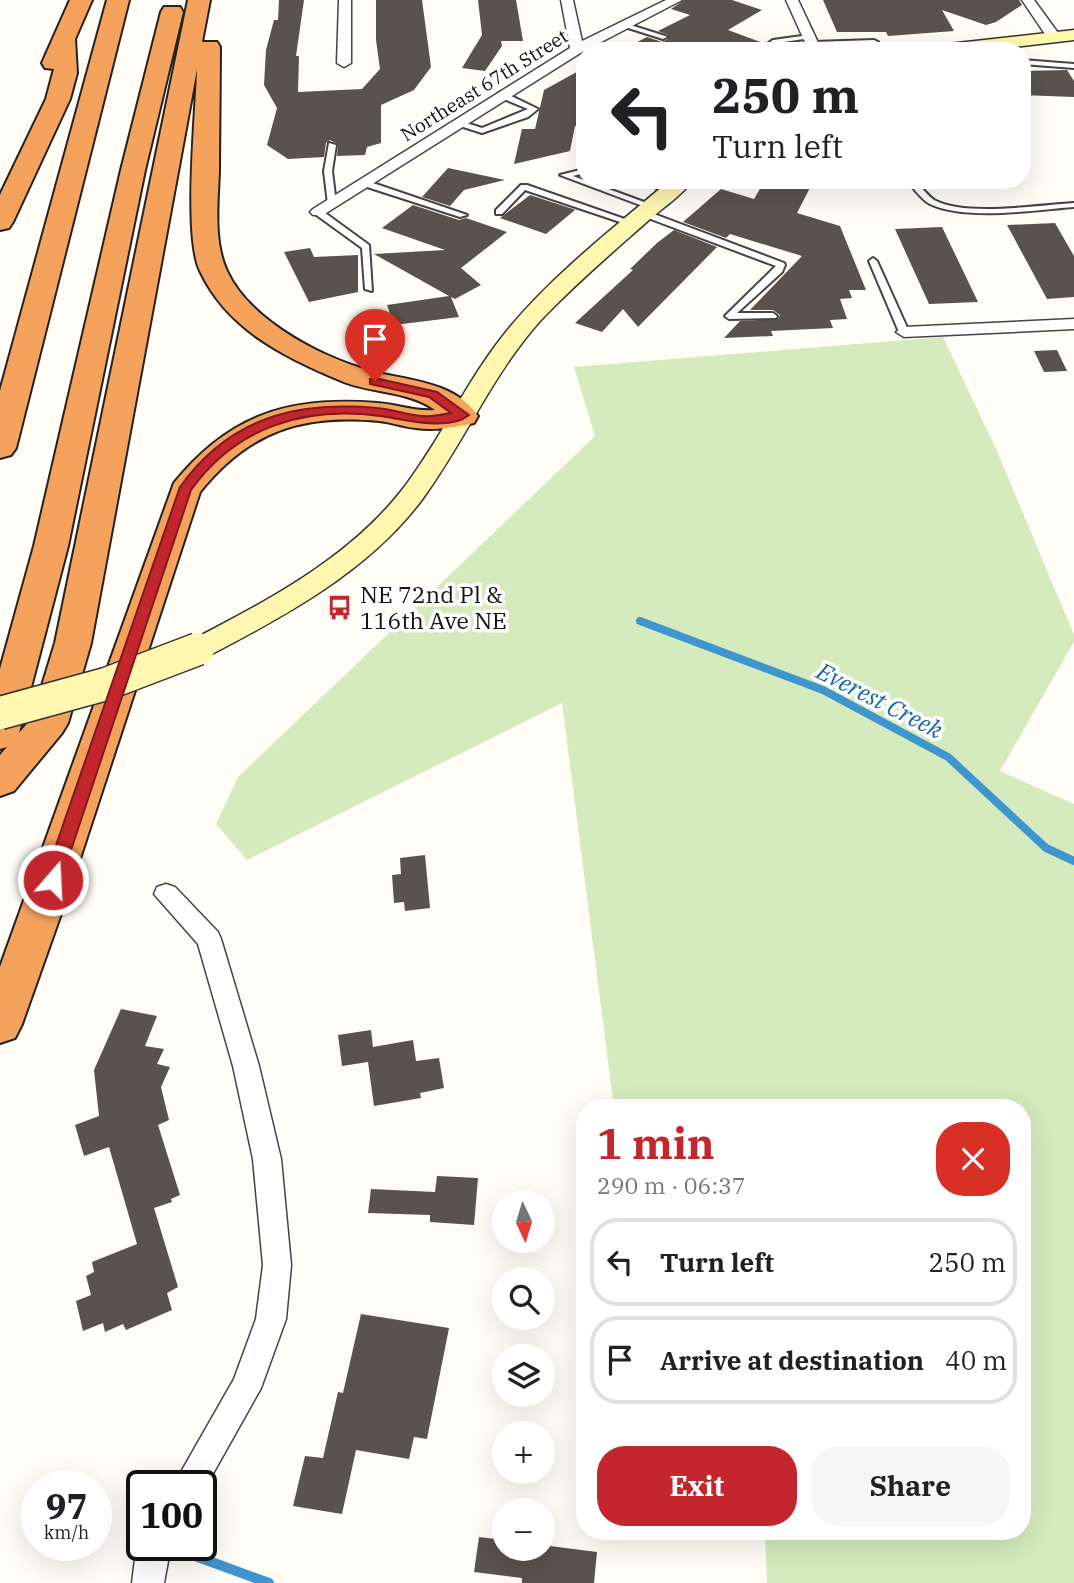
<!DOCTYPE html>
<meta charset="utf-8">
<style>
:root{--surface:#fff;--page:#f6f6f6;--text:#202124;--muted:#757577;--line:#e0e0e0;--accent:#c4262e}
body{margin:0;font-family:"IBM Plex Serif",serif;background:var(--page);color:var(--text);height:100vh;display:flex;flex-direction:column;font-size:26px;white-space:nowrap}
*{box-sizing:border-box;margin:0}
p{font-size:23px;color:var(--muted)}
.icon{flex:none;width:38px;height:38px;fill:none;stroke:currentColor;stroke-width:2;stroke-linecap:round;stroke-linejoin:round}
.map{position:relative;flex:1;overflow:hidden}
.sheet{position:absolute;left:576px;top:1099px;width:455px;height:441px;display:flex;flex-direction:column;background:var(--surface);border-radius:28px;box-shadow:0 7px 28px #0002}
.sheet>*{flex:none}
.banner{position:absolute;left:576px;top:42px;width:455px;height:147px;border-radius:28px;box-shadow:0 7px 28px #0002;background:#fff;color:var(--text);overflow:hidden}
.needle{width:46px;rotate:176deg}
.fabs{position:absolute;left:492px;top:1190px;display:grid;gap:14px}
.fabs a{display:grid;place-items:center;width:63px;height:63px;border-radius:50%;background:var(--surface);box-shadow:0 7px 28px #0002;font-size:35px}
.speed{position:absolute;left:21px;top:1470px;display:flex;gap:14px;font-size:35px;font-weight:700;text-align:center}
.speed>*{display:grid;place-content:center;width:91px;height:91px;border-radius:50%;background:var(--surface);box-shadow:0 7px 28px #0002;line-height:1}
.speed small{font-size:18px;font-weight:400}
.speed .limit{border:4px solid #111;border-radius:10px;background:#fff;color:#111}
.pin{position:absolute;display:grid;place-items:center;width:60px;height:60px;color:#fff;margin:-72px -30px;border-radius:50% 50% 50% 0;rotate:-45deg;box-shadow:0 0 7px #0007}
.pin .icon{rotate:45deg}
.me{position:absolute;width:77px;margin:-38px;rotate:19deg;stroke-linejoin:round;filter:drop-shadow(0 0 5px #0008)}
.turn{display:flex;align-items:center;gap:24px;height:147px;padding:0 21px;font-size:32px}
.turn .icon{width:91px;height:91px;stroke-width:2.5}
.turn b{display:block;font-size:49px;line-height:60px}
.round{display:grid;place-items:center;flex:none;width:74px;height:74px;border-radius:28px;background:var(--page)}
.summary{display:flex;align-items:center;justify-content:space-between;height:119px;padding:0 21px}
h1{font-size:42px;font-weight:700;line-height:52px;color:var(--accent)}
.action{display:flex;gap:14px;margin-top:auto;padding:14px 21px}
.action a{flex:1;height:80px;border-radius:28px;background:var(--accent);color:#fff;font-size:28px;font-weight:700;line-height:80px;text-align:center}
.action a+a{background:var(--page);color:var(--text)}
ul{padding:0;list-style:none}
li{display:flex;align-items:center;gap:21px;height:88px;margin:0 14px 10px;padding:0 7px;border:4px solid var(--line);border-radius:28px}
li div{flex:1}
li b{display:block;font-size:26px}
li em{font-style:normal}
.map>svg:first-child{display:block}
.green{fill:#d5ebbd}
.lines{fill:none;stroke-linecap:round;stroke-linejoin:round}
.stream-far1{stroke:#3f96cf;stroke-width:8}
.stream{stroke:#3f96cf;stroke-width:10}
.building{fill:#5a524d}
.service-casing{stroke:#444;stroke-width:4}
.minor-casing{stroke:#444;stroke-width:3}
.secondary-casing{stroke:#333;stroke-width:3}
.motorway-casing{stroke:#222;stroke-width:4}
.service{fill:#fff;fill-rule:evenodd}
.minor{fill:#fff;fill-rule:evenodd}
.secondary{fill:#fff6b0;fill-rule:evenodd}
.motorway{fill:#f5a25d;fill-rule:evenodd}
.secondary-bridge-casing{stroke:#333;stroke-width:35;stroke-linecap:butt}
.secondary-bridge{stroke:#fff6b0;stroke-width:32}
.route{fill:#c4262e;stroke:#7f191e;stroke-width:2}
.labels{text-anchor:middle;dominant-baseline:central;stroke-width:7;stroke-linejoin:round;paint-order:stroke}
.far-street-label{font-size:19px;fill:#111;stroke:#fff}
.poi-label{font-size:23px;fill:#111;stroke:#fff;text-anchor:start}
.water-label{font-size:24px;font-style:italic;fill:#1768a6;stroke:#fff}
</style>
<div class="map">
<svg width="1074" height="1583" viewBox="0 0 1074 1583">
<rect width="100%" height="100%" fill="#fffdf5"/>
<polygon class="green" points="943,337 997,451 1074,635 1074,642 1000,771 1074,804 1074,1583 767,1583 765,1531 1022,1531 1022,1108 614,1108 562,703 247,860 216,824 238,777 595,436 574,367"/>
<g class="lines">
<polyline class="stream-far1" points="640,621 823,690 948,757 1046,848 1074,861"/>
<polyline class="stream" points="195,1556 269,1583"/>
</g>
<g class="building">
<polygon points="279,0 304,0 296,56 299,56 298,92 362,89 380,69 376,40 376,0 422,0 431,67 414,90 381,105 381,143 367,147 365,155 337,156 338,144 330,140 326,143 324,157 288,159 267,145 277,108 264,85 266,50 274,20 278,20"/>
<polygon points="478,0 516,0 523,41 501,41 502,46 485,71 462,68 482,35"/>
<polygon points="684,0 732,0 762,10 728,30 763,43 754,51 620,51 647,37 662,42 668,39 668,35 658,31 690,15 671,9"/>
<polygon points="823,0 1019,0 1022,5 996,22 986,25 942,10 954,31 888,36 886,32 837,32"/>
<polygon points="584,68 584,103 579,127 575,126 570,151 514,164 522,129 535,129 544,90"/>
<polygon points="1067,70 1074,81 1074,97 1022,95 1022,71"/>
<polygon points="448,168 505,180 464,190 450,206 422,197"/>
<polygon points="765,180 814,180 797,213 840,226 866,290 849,290 852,298 840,299 847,319 830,320 833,328 771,331 773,336 724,338 740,321 778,319 780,315 773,310 750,310 802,256 730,234 726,238 683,222 721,189 754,199"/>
<polygon points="530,195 573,209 575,210 546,234 500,218"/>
<polygon points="413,205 459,220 466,218 507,232 461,268 481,285 455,299 451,297 459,317 394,325 387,305 449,296 374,254 445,250 382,228"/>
<polygon points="1055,223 1074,256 1074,297 1047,299 1007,225"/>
<polygon points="942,227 978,302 929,304 895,229"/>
<polygon points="674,230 717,247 638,327 623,309 602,332 575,323 633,270 630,269 657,243"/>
<polygon points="310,248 314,257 358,255 358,292 309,302 284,252"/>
<polygon points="1057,350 1067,371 1044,372 1034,351"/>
<polygon points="425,855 430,908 405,911 404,902 394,903 392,875 401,874 400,858"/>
<polygon points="121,1009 157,1016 145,1046 164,1049 157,1064 170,1067 161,1087 169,1120 158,1125 180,1195 171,1199 172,1202 154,1208 178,1287 167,1293 172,1310 126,1330 123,1324 105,1332 103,1323 83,1331 76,1301 91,1295 86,1276 94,1272 92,1262 137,1244 109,1147 84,1156 75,1125 99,1116 94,1070"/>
<polygon points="371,1030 373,1047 413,1040 416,1061 439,1058 444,1088 420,1093 421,1098 374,1106 368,1062 342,1066 338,1035"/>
<polygon points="437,1176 478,1178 474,1225 430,1222 430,1215 368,1213 371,1189 435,1192"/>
<polygon points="361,1314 449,1328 427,1439 414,1437 409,1459 356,1450 342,1514 293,1506 305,1456 323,1458 338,1392 343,1393"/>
<polygon points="479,1537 504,1540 504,1549 542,1549 542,1545 597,1552 594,1583 522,1583 522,1578 474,1572"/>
</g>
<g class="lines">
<defs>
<g id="service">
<polygon points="624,23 665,36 667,37 663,39 622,26 621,25"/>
<polygon points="809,35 811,36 811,38 777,43 765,51 757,51 773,40"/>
<polygon points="874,40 878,42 876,43 813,46 809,44 813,42"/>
<polygon points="1022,60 1074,64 1074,68 1022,64"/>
<polygon points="499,93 505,93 538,109 528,117 482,133 457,125 457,121 460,121 482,128 528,109 499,97"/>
<polygon points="329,143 336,145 332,171 336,204 332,206 328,204 324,171"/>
<polygon points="584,169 584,173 573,176 655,206 648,208 560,175"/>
<polygon points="632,180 645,180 674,190 670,192"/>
<path d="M907,180H915C921,187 927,195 934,200C964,217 1039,205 1074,203V207C1034,210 966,221 930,204C921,199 914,189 907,180Z"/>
<polygon points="361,181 367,181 467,215 460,217 361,185"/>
<polygon points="521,185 527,185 636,223 629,225 525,190 502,214 496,214 496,210"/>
<polygon points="315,210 321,210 369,245 372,291 365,289 362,248 315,214"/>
<polygon points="640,211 646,211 784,263 785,265 782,272 737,313 773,313 777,316 776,318 729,319 725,316 776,266 640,215"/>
<polygon points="873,258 877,261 909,332 907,334 904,335 899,332 869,261"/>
</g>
<g id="minor">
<polygon points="339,0 351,0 351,63 344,67 337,63"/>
<polygon points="561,0 573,0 582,41 666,0 682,0 582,52 323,215 313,215 310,212 313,209 570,48"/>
<polygon points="786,0 798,0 822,51 809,51"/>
<polygon points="1022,0 1034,0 1061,37 1059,40 1049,40"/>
<polygon points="1074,319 1074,329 904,337 896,332 904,327"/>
<polygon points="166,884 175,887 218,932 221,939 259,1066 281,1159 291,1265 286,1319 261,1388 201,1495 201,1486 173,1486 234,1379 256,1319 263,1265 253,1159 233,1066 198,944 154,894 157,887"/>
<polygon points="142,1537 142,1545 171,1545 164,1583 132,1583 136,1551"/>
</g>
<g id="secondary">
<polygon points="1074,30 1074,40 981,51 921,51 930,46"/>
<path d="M670,180H693C682,195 664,207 650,219C613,252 575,284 541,320C492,374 464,443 421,501C367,572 285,616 208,656L198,659L188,656L184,649L188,642C265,602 347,560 402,490C442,438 468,377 510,327C556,272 616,226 670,180Z"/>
</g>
<g id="motorway">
<polygon points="70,0 92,0 75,39 77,73 70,99 13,222 9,228 0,230 0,195 46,99 54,69 45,68 42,63"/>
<polygon points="107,0 129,0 16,448 11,455 0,458 0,391"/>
<path d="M188,0H210L202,42H217L220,47C220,88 219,129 219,170C218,202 213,241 227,271C251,323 329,362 383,374C417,381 457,385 478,416L474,423C456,427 434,431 416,428C403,427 391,422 379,421C302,414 249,431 200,492L73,880L22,1024L15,1038L0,1043V967L174,483C230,414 290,396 377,403C397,404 415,412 435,410C408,390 370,394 339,380C284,357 227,329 200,271C183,236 196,113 197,69L91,643L68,723L62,733L14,791L0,796V755L7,747L0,749V669L34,546L121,170L161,12L164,7H180L183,12L145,170L68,546L19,733L32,718L55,643Z"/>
</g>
</defs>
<use href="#service" class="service-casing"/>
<use href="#minor" class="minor-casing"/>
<use href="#secondary" class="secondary-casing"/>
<use href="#motorway" class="motorway-casing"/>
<use href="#service" class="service"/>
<use href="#minor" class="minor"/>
<use href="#secondary" class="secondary"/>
<use href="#motorway" class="motorway"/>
<defs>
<polyline id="secondary-bridge" points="0,713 106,684 198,649"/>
</defs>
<use href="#secondary-bridge" class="secondary-bridge-casing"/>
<use href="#secondary-bridge" class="secondary-bridge"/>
</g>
<path class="route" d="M375,378L437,392L469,415C449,432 403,419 380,416C304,406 236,427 191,490L61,880L59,885H47L44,880L180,487C229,418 295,401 377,408C393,409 409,416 424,416C433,417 442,414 451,413L429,397L370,384V379Z"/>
<defs>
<symbol id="bus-bare" viewBox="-9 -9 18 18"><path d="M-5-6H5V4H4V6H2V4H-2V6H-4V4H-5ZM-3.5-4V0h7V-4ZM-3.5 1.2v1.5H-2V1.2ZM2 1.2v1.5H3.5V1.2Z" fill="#c4262e" stroke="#fff" stroke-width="2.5" paint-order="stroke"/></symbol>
</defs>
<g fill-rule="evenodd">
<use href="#bus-bare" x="322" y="590" width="35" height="35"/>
</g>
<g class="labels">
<g class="far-street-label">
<text transform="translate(484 85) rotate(-32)">Northeast 67th Street</text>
</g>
<g class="poi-label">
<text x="360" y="594">NE 72nd Pl &amp;<tspan x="360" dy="26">116th Ave NE</tspan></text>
</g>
<g class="water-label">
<text transform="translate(880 700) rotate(27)">Everest Creek</text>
</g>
</g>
</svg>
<div class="fabs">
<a><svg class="needle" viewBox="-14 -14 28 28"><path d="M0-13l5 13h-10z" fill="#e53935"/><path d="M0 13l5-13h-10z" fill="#757577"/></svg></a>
<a><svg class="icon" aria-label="search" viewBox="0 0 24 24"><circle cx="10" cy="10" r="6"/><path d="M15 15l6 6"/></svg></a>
<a><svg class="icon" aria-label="layers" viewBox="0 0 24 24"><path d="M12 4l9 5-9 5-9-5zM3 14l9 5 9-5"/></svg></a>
<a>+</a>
<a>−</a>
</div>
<div class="speed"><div>97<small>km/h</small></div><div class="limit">100</div></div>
<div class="pin" style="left:375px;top:381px;background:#d93025"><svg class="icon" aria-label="arrive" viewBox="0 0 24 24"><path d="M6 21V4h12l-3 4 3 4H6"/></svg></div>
<svg class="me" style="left:53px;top:880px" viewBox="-20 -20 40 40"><circle r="17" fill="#c4262e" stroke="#fff" stroke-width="3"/><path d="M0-11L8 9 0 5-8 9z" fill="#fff"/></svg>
<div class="banner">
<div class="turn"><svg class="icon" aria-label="left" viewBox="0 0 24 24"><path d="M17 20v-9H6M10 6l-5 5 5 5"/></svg><div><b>250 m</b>Turn left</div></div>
</div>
<section class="sheet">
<div class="summary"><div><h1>1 min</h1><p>290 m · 06:37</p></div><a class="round" style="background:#d93025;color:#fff"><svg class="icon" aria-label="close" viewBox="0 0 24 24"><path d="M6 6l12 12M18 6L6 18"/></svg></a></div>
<ul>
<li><svg class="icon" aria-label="left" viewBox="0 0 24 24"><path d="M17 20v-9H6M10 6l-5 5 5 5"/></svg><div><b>Turn left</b></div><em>250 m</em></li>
<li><svg class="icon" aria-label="arrive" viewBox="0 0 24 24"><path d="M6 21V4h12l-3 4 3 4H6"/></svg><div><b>Arrive at destination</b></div><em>40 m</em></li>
</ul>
<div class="action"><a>Exit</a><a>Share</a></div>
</section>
</div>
